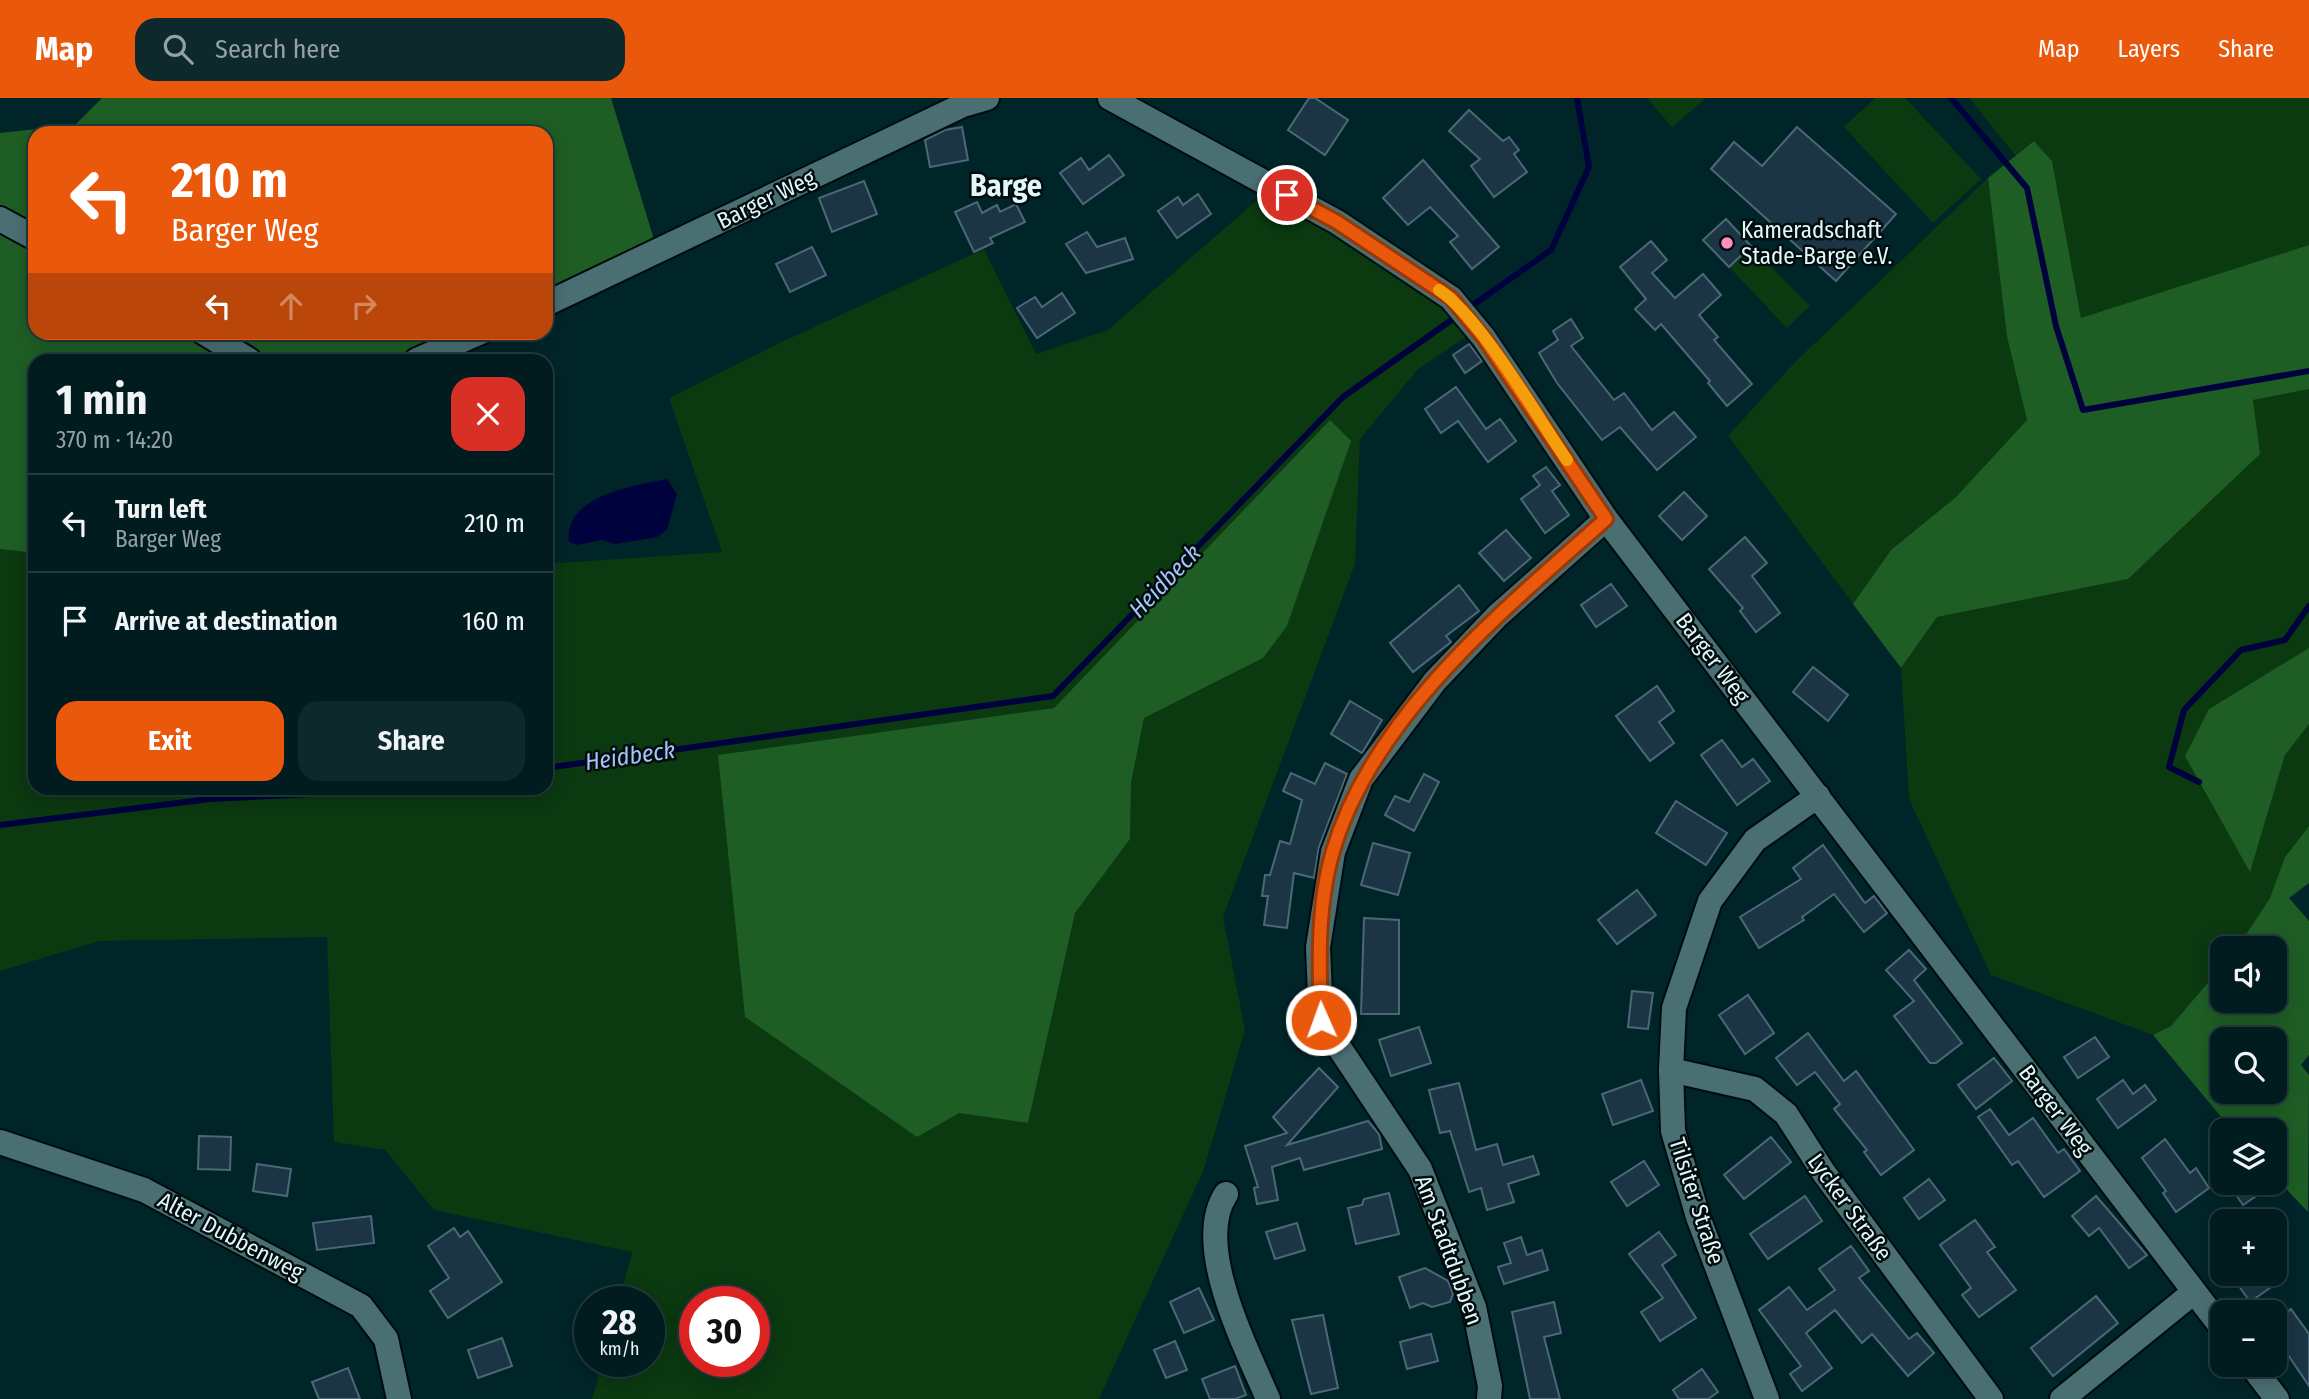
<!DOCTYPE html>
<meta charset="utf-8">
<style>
:root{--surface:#001c1f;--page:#0e292c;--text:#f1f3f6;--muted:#95a1a4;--line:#223a3d;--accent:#ea580c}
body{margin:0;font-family:"Fira Sans Condensed",sans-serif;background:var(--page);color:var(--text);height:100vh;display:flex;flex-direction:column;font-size:26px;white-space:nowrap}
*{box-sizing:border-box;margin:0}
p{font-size:23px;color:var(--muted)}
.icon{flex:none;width:38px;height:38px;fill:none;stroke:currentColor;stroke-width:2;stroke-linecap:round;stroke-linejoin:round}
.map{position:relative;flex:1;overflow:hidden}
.drawer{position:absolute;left:28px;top:256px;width:525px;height:441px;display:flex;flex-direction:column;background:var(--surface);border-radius:21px;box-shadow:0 4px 18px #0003,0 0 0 2px var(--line)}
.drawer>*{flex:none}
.top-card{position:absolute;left:28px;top:28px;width:525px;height:214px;border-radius:21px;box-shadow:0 4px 18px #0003,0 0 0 2px var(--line);background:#ea580c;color:#fff;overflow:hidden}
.buttons{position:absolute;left:2210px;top:838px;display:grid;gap:14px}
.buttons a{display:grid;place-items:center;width:77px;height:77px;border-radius:14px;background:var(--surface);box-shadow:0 4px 18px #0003,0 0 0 2px var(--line);font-size:35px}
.speed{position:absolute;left:574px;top:1188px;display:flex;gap:14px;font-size:35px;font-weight:700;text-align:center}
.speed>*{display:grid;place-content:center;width:91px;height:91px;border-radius:50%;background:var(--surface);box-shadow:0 4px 18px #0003,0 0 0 2px var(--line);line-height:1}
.speed small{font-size:18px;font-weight:400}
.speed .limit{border:10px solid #d22;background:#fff;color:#111}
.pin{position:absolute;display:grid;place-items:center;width:60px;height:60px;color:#fff;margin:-30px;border:4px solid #fff;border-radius:50%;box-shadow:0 2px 7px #0007}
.me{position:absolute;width:77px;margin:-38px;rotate:358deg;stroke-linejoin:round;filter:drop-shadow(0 0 5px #0008)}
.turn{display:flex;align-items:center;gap:24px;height:147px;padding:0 28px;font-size:32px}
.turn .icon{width:91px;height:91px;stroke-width:2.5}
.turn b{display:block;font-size:49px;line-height:60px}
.lanes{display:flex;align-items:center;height:66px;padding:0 28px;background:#0003;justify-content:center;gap:35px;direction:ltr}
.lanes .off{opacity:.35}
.round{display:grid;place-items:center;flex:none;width:74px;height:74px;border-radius:21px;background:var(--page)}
.headline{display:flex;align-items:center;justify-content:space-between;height:119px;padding:0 28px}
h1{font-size:42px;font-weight:700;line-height:52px}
.action{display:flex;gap:14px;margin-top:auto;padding:14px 28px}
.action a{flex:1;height:80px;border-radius:21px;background:var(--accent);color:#fff;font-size:28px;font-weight:700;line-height:80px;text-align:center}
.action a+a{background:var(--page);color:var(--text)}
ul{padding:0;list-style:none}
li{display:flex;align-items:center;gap:21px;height:98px;padding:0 28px;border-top:2px solid var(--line)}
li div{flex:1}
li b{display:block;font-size:26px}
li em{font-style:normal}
header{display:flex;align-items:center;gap:42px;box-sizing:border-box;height:98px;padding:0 35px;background:var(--accent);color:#fff}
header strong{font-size:33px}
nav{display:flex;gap:38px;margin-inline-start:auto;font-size:24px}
.search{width:490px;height:63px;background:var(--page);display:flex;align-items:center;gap:18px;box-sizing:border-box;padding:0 24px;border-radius:21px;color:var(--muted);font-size:26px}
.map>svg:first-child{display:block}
.green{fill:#0b3910;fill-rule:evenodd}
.forest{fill:#1e5e25;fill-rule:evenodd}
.water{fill:#00023e}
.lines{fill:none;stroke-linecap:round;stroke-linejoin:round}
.stream{stroke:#00023e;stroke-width:6}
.building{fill:#1b3544;stroke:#4c6878;stroke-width:2}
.minor-casing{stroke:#000c0e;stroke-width:28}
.minor{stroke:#4a6f73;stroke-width:24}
.route-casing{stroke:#983908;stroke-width:18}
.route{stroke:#ea580c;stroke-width:12}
.slow{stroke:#f59e0b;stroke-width:12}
.poi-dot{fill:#fe8ebd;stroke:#010c0d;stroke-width:2.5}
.labels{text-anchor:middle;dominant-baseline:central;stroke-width:5;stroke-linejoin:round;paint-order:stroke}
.street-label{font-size:23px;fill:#e3f6f9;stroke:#010c0d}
.poi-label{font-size:23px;fill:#e3f6f9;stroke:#010c0d;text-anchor:start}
.water-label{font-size:24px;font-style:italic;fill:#a8c2fa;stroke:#010c0d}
.district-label{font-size:30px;font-weight:bold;fill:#e3f6f9;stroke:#010c0d}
</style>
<header>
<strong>Map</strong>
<div class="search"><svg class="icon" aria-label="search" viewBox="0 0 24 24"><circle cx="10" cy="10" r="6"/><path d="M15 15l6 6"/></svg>Search here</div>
<nav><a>Map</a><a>Layers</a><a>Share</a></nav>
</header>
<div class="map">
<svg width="2309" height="1301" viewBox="0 0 2309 1301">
<rect width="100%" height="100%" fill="#002529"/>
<g class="green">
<polygon points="1647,0 1706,0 1672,29"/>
<polygon points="1875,0 1905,0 1981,81 1933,125 1844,29"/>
<polygon points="1969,0 2309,0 2309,147 2081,221 2052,63 2034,43 2016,58"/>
<path d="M1283,74L1466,202L1485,226L1418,271L1360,341L1355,466L1223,819L1245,932L1204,1071L1099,1301H592L602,1264H649V1204H619L632,1154L434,1112L385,1052L334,1044L327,839L99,843L0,873V451L35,455V690H546V466L722,454L669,300L786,242L984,151L1036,256L1108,232L1256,103ZM1330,322L1350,343L1287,528L1263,560L1144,620L1131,685L1130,741L1075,815L1028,1025L959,1015L718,657L1054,610ZM695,1204H754V1264H695Z"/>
<polygon points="1988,80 2007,239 2027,322 1956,399 1891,452 1853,506 1728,338 1795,264"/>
<polygon points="1751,148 1810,208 1787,230 1729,169"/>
<polygon points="2309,291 2309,550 2209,611 2250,773 2285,657 2309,626 2309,728 2285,759 2270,800 2237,850 2222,850 2222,868 2171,928 2153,937 1991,877 1909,701 1901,570 1937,519 2128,481 2253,302"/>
</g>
<g class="forest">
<polygon points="102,0 611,0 655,145 546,198 546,35 35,35 35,234 471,235 444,262 35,262 35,455 0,451 0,35 75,27"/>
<polygon points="2034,43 2052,63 2081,220 2309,147 2309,291 2253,302 2260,356 2128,481 1937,519 1901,570 1853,506 1891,452 1956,399 2027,322 2007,239 1988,80"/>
<polygon points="1330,322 1351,343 1287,528 1263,560 1144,620 1131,685 1130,741 1075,815 1028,1025 959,1015 917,1039 745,919 718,657 1054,610"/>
<polygon points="2309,550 2309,626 2285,657 2250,774 2185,658 2209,611"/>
<path d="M2309,728V785L2289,800L2309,823V957L2301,967L2309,977L2308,1114L2275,1079V1032H2232L2153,937L2171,928L2222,868V903H2275V850H2237L2270,800L2285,759ZM2222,942H2275V994H2222Z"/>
</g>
<path class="water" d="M667,381L677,396L667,432L657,439L615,446L602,442L577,447L569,444C563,398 633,388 667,381Z"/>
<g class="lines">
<g class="stream">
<polyline points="1951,0 2027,90 2056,228 2083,312 2309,273"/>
<polyline points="1466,212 1551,152 1589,69 1577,0"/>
<polyline points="546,670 1053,598 1343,299 1457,218"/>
<polyline points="2199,684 2169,669 2184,612 2241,552 2285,542 2309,508"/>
<polyline points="0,727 210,701 334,695 355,690"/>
</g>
</g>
<g class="building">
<polygon points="1309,0 1315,0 1348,22 1325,57 1288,32"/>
<polygon points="1469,12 1503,43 1509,39 1519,52 1514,56 1527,74 1494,99 1471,68 1480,61 1449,33"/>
<polygon points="962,29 968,62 930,69 925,42 945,32"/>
<polygon points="1797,29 1896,116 1836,183 1711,71 1734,44 1762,68"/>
<polygon points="1109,57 1124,77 1083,106 1060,75 1081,60 1089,72"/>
<polygon points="1423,62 1499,149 1472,171 1450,144 1458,138 1430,109 1408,127 1383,100"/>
<polygon points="864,83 877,116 832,134 819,100"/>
<polygon points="1198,96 1211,116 1177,140 1158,113 1178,99 1183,107"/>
<polygon points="977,104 982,115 997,107 1000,114 1016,106 1025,124 990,140 993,145 974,154 955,114"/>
<polygon points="1726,121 1751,148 1729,169 1703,142"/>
<polygon points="1087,134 1097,149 1125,140 1133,161 1086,175 1066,146"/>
<polygon points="1651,143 1667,162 1652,175 1675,200 1703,176 1721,197 1699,217 1718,239 1714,242 1752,286 1727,308 1708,285 1710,283 1661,226 1655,232 1635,211 1646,201 1620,169"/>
<polygon points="812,149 826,177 790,194 776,166"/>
<polygon points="1062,195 1075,215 1037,240 1017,210 1035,199 1042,209"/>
<polygon points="1571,221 1583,240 1571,248 1614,302 1624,295 1652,332 1674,314 1696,339 1657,372 1620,329 1602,342 1557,285 1539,255 1558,242 1553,233"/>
<polygon points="1469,246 1482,263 1465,275 1453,257"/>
<polygon points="1456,289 1486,331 1500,321 1516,343 1488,364 1458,323 1441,335 1425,311"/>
<polygon points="1546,369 1560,387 1552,393 1569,417 1545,435 1521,401 1540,387 1533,378"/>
<polygon points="1684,394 1707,418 1682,442 1659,418"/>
<polygon points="1506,432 1531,460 1504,483 1479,455"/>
<polygon points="1745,439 1767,465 1752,478 1780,515 1756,534 1740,513 1743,510 1709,471"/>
<polygon points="1611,486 1627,508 1596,529 1581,507"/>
<polygon points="1459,487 1479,513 1446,538 1451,544 1413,574 1390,545"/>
<polygon points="1813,569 1848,597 1828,623 1793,594"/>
<polygon points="1657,588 1674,613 1659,624 1674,645 1650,663 1616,618"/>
<polygon points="1350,603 1382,622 1362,655 1331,636"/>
<polygon points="1722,642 1742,669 1753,661 1770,683 1737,707 1701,657"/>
<polygon points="1325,665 1347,676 1319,749 1314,780 1294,775 1287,830 1264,827 1268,798 1262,798 1265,777 1270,777 1280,743 1290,746 1302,702 1283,693 1291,675 1315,686"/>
<polygon points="1424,676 1439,684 1414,733 1385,717 1395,698 1409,704"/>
<polygon points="1676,703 1727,735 1706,767 1656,735"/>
<polygon points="1373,745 1410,755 1398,797 1361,787"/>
<polygon points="1823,747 1865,805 1874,798 1887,815 1864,834 1834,796 1802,819 1804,822 1759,850 1740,819 1801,781 1793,770"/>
<polygon points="1637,792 1656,817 1617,846 1598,822"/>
<polygon points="1364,820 1399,822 1399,916 1361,916"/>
<polygon points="1909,852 1926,871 1914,882 1962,945 1936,965 1930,965 1894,918 1914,903 1886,872"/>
<polygon points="1632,893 1653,895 1648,931 1628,929"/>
<polygon points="1748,897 1774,935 1745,956 1719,917"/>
<polygon points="1419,929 1431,965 1391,978 1379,942"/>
<polygon points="1808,935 1844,983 1856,973 1914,1052 1881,1077 1864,1054 1867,1052 1834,1011 1840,1006 1815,974 1797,987 1776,960"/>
<polygon points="2095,939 2109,959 2078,980 2064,959"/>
<polygon points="1994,960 2012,983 1976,1011 1958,987"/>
<polygon points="1319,970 1338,989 1287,1047 1368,1023 1379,1036 1382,1051 1304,1072 1300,1060 1272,1069 1278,1102 1257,1106 1254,1090 1258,1089 1245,1048 1287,1035 1273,1019"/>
<polygon points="1641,982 1653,1013 1613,1027 1602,996"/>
<polygon points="2123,982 2133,996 2145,987 2156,1002 2118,1030 2097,1001"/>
<polygon points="1459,985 1476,1052 1497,1046 1503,1067 1533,1058 1539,1076 1508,1086 1514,1104 1487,1112 1481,1090 1469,1094 1450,1033 1440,1035 1429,992"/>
<polygon points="1990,1011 2009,1037 2033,1020 2058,1055 2064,1051 2080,1073 2044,1099 2018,1063 2012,1067 1978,1019"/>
<polygon points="199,1038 231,1039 230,1072 198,1071"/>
<polygon points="1771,1039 1791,1064 1744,1101 1724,1077"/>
<polygon points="2165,1041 2190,1075 2196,1070 2209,1090 2176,1114 2163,1095 2166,1093 2142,1060"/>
<polygon points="1644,1063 1659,1087 1627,1108 1611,1084"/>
<polygon points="257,1066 291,1071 287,1098 253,1093"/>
<polygon points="1929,1081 1945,1102 1919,1121 1904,1100"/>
<polygon points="2228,1085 2275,1085 2243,1107"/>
<polygon points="1389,1095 1399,1136 1356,1146 1348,1110 1362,1107 1364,1101"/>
<polygon points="1805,1098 1822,1123 1768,1161 1750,1136"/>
<polygon points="2096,1098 2147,1157 2129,1170 2099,1130 2089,1138 2072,1118"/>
<polygon points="371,1118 374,1145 317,1152 313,1125"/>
<polygon points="1975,1122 1995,1149 1987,1154 2016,1192 1979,1219 1962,1197 1971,1190 1940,1147"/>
<polygon points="1297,1125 1305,1152 1275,1161 1266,1134"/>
<polygon points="454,1130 460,1139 468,1133 502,1184 448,1220 430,1193 449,1180 428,1148"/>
<polygon points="1659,1134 1676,1157 1662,1167 1696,1220 1660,1243 1641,1214 1663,1200 1629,1156"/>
<polygon points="1521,1139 1527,1157 1542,1152 1548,1172 1504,1186 1498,1169 1511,1165 1504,1145"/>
<polygon points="1851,1148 1869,1173 1859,1180 1909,1241 1917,1235 1934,1255 1908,1278 1872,1236 1862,1245 1835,1212 1806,1235 1832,1270 1802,1293 1790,1276 1801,1268 1759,1212 1789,1189 1807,1212 1835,1192 1819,1171"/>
<polygon points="1425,1170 1448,1183 1453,1196 1450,1204 1432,1209 1423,1205 1410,1210 1399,1179"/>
<polygon points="2258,1176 2266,1176 2274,1187 2250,1204 2239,1188"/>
<polygon points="1199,1190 1214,1222 1184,1235 1170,1204"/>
<polygon points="2096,1198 2118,1225 2053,1278 2031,1250"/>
<polygon points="1554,1204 1561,1235 1544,1239 1560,1301 1530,1301 1512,1214"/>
<polygon points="2291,1211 2309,1236 2309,1288 2282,1248 2275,1253 2275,1223"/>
<polygon points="1323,1217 1338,1290 1311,1296 1292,1222"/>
<polygon points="1431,1236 1438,1263 1407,1271 1400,1244"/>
<polygon points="502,1240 512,1268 478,1280 468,1252"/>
<polygon points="1175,1243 1187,1272 1166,1280 1154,1252"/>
<polygon points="1235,1268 1246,1297 1235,1301 1210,1301 1202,1281"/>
<polygon points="348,1270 360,1301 319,1301 312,1284"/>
<polygon points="1702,1271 1718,1294 1708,1301 1679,1301 1673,1292"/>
</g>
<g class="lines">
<defs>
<g id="minor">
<polyline points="1110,0 1337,124 1451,200 1484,240 1606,421 2222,1230"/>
<polyline points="0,121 35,140"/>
<polyline points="546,206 963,7 987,0"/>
<polyline points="203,234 249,262"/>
<polyline points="417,262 481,234"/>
<polyline points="1671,972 1755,991 1786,1016 1824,1075 1991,1301"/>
<polyline points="0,1044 144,1092 361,1208 386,1241 399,1301"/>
<path d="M1226,1096C1192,1147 1247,1251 1268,1301"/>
<polyline points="2251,1267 2277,1301"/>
<polyline points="1489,1301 1490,1288 1474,1209 1420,1071 1321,922 1318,849 1333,754 1361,681 1435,583 1497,518 1606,421"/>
<polyline points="1767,1301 1698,1119 1673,1033 1671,972 1674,910 1710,803 1755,742 1818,698"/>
<polyline points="2062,1301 2194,1194"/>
</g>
</defs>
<use href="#minor" class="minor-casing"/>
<use href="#minor" class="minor"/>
</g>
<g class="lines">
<defs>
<path id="route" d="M1287,97L1337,124L1451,200L1484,240L1606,421C1504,512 1373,617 1333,753C1317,807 1319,866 1321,922"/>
</defs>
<use href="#route" class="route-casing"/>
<use href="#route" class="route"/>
<path class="slow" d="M1439,192C1481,220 1536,317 1567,362"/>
</g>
<circle class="poi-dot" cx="1727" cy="145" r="7"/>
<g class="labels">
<g class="street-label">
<text transform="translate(766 101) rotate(-26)">Barger Weg</text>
<text transform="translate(1713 560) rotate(53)">Barger Weg</text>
<text transform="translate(2056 1012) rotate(53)">Barger Weg</text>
<text transform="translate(1697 1103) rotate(72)">Tilsiter Straße</text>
<text transform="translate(1850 1109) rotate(54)">Lycker Straße</text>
<text transform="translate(231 1138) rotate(28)">Alter Dubbenweg</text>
<text transform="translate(1449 1152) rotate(70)">Am Stadtdubben</text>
</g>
<g class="poi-label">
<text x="1741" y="132">Kameradschaft<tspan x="1741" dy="26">Stade-Barge e.V.</tspan></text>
</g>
<g class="water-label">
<text transform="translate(1165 483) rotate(-46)">Heidbeck</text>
<text transform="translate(630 658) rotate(-8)">Heidbeck</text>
</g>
<g class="district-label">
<text x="1006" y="88">Barge</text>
</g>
</g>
</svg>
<div class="buttons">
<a><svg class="icon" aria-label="sound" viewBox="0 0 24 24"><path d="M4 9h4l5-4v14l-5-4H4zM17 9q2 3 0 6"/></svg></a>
<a><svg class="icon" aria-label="search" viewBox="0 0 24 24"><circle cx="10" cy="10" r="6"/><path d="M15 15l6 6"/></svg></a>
<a><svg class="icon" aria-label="layers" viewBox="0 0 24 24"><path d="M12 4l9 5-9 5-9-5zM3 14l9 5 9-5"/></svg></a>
<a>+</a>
<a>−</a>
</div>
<div class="speed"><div>28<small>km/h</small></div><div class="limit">30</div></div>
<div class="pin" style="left:1287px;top:97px;background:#d93025"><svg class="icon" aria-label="arrive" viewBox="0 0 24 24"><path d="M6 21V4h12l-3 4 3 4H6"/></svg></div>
<svg class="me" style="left:1321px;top:922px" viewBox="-20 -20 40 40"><circle r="17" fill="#ea580c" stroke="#fff" stroke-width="3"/><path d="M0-11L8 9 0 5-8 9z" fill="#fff"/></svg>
<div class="top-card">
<div class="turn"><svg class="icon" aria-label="left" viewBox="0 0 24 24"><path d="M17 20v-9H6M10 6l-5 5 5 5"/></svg><div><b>210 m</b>Barger Weg</div></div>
<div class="lanes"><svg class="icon" aria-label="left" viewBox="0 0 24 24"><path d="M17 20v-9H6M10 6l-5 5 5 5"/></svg><svg class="icon off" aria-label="ahead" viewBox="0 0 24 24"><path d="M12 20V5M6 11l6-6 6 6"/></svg><svg class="icon off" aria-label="right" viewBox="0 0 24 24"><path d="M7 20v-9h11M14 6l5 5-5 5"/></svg></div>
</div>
<section class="drawer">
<div class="headline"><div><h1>1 min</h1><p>370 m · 14:20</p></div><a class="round" style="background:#d93025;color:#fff"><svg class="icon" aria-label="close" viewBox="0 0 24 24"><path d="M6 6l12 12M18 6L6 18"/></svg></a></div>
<ul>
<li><svg class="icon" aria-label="left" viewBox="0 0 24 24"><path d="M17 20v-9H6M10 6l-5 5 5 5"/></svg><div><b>Turn left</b><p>Barger Weg</p></div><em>210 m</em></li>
<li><svg class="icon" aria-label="arrive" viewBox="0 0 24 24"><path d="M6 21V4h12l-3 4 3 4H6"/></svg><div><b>Arrive at destination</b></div><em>160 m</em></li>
</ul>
<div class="action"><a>Exit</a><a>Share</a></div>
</section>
</div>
